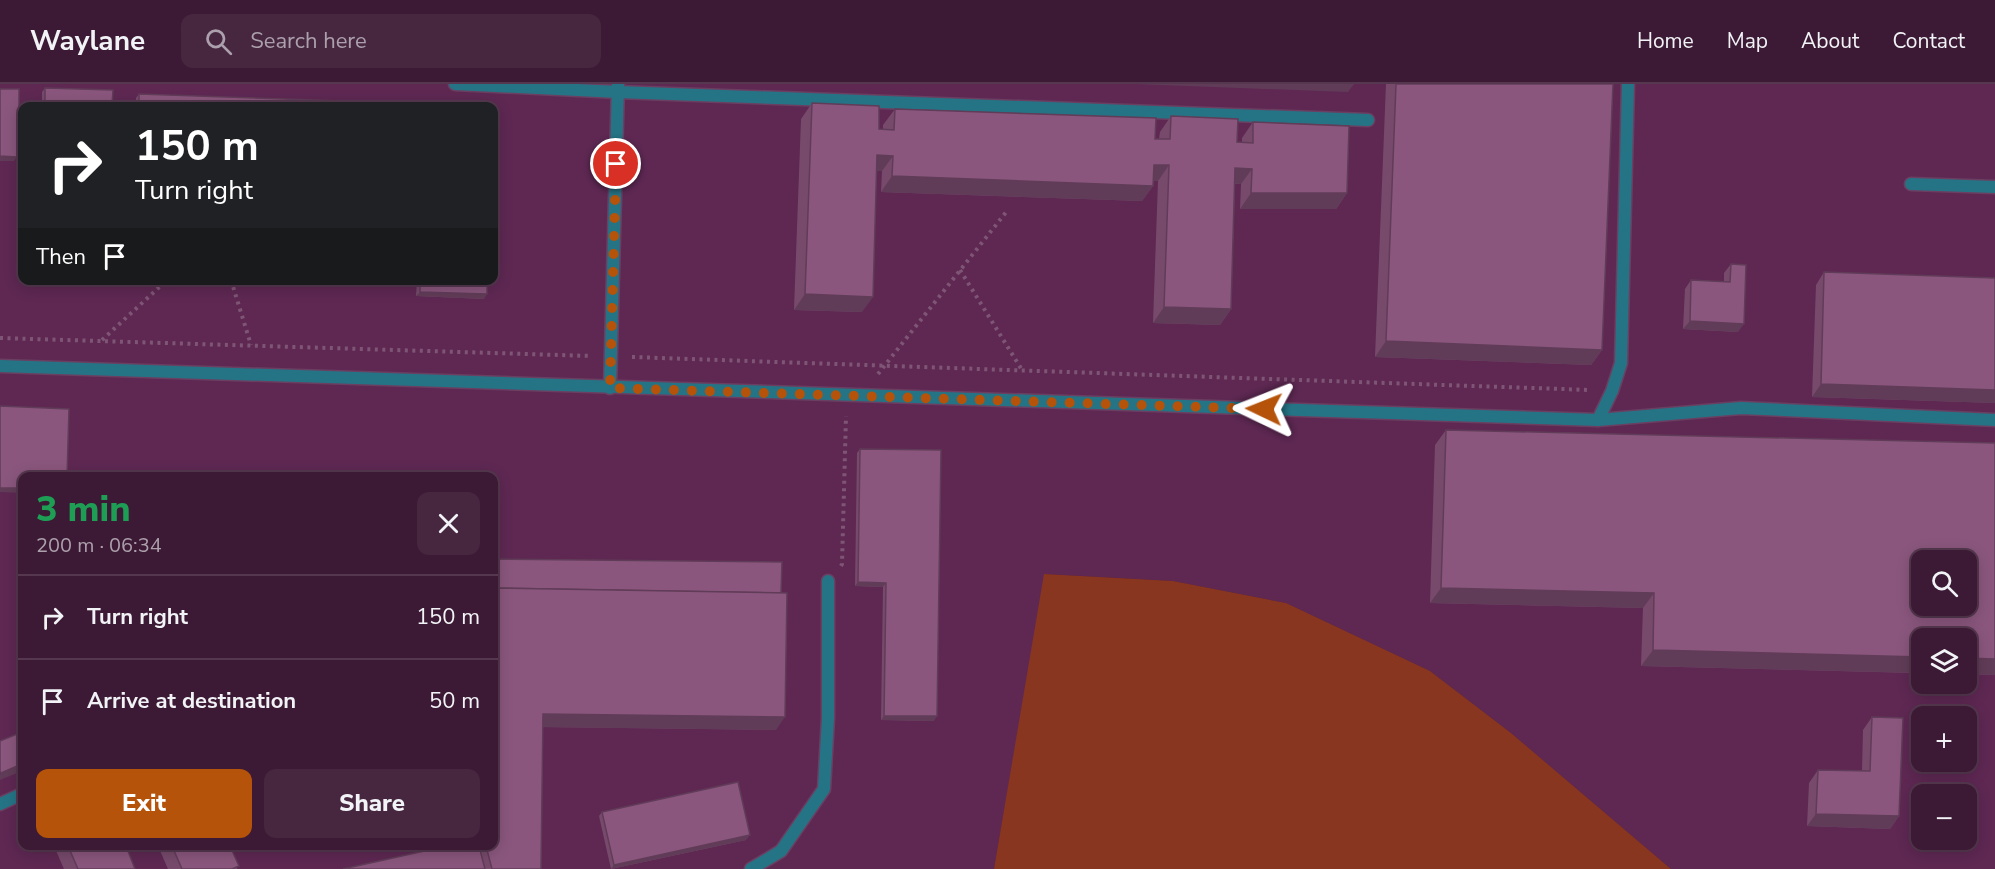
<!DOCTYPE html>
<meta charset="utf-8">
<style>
:root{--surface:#3c1934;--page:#472640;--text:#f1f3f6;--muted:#aca0ac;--line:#55384f;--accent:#b45309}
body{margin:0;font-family:"Nunito Sans",sans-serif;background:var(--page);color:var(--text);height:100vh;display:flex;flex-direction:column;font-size:22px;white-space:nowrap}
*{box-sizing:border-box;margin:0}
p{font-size:20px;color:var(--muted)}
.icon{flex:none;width:33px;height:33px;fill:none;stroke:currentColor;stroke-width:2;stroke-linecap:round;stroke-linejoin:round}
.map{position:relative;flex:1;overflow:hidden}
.drawer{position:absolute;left:18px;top:388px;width:480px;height:378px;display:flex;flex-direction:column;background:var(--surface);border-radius:12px;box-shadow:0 3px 15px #0003,0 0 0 2px var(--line)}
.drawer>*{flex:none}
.guide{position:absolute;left:18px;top:18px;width:480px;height:183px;border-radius:12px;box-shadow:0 3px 15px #0003,0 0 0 2px var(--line);background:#202124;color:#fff;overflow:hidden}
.buttons{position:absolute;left:1911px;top:466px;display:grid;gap:12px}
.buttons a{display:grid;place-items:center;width:66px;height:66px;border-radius:12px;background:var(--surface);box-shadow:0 3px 15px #0003,0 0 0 2px var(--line);font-size:30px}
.pin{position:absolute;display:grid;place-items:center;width:51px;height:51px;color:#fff;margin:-26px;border:3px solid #fff;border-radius:50%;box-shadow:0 2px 6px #0007}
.me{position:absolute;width:66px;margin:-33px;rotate:272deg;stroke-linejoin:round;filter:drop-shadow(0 0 4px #0008)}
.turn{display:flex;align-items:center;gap:21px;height:126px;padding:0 18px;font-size:27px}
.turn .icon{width:78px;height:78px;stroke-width:2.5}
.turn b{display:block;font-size:42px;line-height:51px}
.then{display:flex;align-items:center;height:57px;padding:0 18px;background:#0003;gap:12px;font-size:22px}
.round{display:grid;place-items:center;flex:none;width:63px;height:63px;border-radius:12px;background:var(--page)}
.headline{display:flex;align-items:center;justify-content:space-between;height:102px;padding:0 18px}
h1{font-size:36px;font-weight:800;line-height:45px;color:#1e9e55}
.button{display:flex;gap:12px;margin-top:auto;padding:12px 18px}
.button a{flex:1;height:69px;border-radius:12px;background:var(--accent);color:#fff;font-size:24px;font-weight:800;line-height:69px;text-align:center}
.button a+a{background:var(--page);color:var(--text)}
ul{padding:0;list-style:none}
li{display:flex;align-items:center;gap:18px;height:84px;padding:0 18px;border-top:2px solid var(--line)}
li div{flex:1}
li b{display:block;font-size:22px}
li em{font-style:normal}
header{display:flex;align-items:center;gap:36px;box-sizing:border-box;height:84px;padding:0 30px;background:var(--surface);border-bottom:2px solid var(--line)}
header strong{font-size:28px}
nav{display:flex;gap:33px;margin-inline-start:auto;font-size:21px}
.search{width:420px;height:54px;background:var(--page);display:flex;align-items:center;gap:15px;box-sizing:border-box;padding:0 21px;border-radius:12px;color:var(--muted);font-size:22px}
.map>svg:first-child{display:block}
.built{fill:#5e2853;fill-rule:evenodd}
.green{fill:#893620}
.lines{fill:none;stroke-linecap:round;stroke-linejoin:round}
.lane-casing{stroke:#6b3f61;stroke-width:15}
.path{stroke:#7f5575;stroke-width:4;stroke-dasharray:3 4.5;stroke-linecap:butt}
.lane{stroke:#257486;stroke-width:12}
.wall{fill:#774a6c}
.shaded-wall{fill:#613c58}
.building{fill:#8a567d;stroke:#613c58;stroke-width:1.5;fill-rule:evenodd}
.route{stroke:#b45309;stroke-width:10;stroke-dasharray:0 18}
</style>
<header>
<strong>Waylane</strong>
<div class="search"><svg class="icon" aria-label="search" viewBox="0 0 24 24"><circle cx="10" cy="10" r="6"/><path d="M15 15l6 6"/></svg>Search here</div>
<nav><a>Home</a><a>Map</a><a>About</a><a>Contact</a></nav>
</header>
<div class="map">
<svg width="1995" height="785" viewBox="0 0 1995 785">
<rect width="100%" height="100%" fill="#502146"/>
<path class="built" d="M0,0H1995V785H1671L1511,649L1430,587L1286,519L1173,497L1045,490L994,785H0ZM22,22H494V196H22ZM22,393H494V762H22ZM1922,477H1966V522H1922ZM1922,555H1966V600H1922ZM1922,633H1966V678H1922ZM1922,711H1966V756H1922Z"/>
<polygon class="green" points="1044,490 1173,497 1286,519 1430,587 1511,649 1671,785 994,785"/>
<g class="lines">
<defs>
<g id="lane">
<polyline points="455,0 618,8 1368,36"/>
<polyline points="1911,100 1995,103"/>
<polyline points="0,282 1598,336 1741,324 1995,336"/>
<polyline points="610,304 618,0"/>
<polyline points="1598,336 1612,307 1621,279 1628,0"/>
<polyline points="0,720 22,710"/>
<polyline points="751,785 781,767 824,705 828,634 828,497"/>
</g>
</defs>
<use href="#lane" class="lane-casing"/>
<g class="path">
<polyline points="960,186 1022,286"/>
<polyline points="231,196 251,261"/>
<polyline points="0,254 592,272"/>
<polyline points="102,256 167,196"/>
<polyline points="632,273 1590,306"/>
<polyline points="878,290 1007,127"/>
<polyline points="841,482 842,480 846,332"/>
</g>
<use href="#lane" class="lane"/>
</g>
<g class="wall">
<polygon points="1386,0 1613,0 1602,266 1591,281 1375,273"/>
<polygon points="45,4 112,22 42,22 42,8"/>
<polygon points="139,10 400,22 136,22 136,14"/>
<polygon points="812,19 879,45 883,46 883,41 895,25 1159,55 1160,48 1171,32 1237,58 1242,59 1242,54 1253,38 1347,109 1336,125 1240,125 1241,100 1235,100 1231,225 1220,241 1153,239 1158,97 1153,97 1153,102 1142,117 881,108 882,87 876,87 862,228 794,226 801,35"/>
<polygon points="1731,180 1738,248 1683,245 1685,205 1691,196 1724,198 1724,189"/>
<polygon points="1824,188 1995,194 1995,319 1812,313 1816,201"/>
<polygon points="417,196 487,196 484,215 416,212"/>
<polygon points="1446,346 1995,359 1995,591 1641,582 1643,524 1430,519 1435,361"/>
<polygon points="860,365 934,637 881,636 883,503 855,502 857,369"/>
<polygon points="494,475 776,646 542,643 541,785 343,785 447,762 494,762"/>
<polygon points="1872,633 1899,732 1890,745 1807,742 1809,699 1818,686 1862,687 1863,646"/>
<polygon points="602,728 746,756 611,785 599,732"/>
<polygon points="54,762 126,762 135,785 64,785"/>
<polygon points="158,762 230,762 237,785 168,785"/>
</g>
<g class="shaded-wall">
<polygon points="1136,0 1354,0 1348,8"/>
<polygon points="18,52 22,52 22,56 15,56"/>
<polygon points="877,71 893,72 882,87 866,87"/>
<polygon points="0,72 17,73 14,77 0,77"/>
<polygon points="1154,81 1169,81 1158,97 1143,97"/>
<polygon points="1235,84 1252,85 1241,100 1224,99"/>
<polygon points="892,92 1153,102 1142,117 881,108"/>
<polygon points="1251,109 1347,109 1336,125 1240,125"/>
<polygon points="37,196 106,197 103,201 36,199"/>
<polygon points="420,208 487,210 484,215 416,212"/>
<polygon points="805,210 873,213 862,228 794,226"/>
<polygon points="1164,223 1231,225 1220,241 1153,239"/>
<polygon points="1690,237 1744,240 1738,248 1683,245"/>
<polygon points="1386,257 1602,266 1591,281 1375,273"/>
<polygon points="1821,300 1995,306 1995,319 1812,313"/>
<polygon points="0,404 22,404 22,409 0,408"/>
<polygon points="858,498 886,499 883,503 855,502"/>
<polygon points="1441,504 1654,509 1643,524 1430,519"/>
<polygon points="1653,566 1922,573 1922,589 1641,582"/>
<polygon points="1966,574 1995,575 1995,591 1966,590"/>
<polygon points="543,630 785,633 776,646 534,643"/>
<polygon points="884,632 937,632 934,637 881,636"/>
<polygon points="22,680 22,687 0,696 0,691 1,689"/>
<polygon points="1816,730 1899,732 1890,745 1807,742"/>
<polygon points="750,751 746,756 611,785 614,781"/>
</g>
<g class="building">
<polygon points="1396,0 1613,0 1602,266 1386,257"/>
<polygon points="45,4 113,6 112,22 45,22"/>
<polygon points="0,5 19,5 19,26 22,26 22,52 18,52 17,73 0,72"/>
<polygon points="139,10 400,19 400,22 139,22"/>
<polygon points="426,18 493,20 493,22 426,22"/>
<polygon points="812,19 879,22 879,45 894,46 895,25 1156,34 1155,55 1170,55 1171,32 1238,35 1237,58 1253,59 1253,38 1349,42 1347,109 1251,109 1252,85 1235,84 1231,225 1164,223 1169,81 1154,81 1153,102 892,92 893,72 877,71 873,213 805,210"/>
<polygon points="1731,180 1746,181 1744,240 1690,237 1691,196 1730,198"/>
<polygon points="1824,188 1995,194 1995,306 1821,300"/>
<polygon points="420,196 487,196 487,210 420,208"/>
<polygon points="0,322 69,325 67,393 22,393 22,404 0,404"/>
<path d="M1446,346L1995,359V575L1966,574V555H1922V573L1653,566L1654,509L1441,504ZM1922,477H1966V522H1922Z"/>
<polygon points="860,365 941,366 937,632 884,632 886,499 858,498"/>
<polygon points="494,475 782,478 781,509 494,504"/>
<polygon points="494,504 787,509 785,633 543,630 541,785 492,785 486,762 494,762"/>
<polygon points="1872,633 1903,634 1899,732 1816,730 1818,686 1870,687"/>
<polygon points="22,648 22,680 1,689 0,687 0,657"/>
<polygon points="738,698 750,751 614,781 602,728"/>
<polygon points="68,762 126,762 135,785 78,785"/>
<polygon points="172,762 230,762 239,782 232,785 182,785"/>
<polygon points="447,762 479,762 485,785 343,785"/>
</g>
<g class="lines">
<polyline class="route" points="616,80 610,304 1264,325"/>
</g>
</svg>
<div class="buttons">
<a><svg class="icon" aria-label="search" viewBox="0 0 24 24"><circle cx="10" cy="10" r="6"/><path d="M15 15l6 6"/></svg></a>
<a><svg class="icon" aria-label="layers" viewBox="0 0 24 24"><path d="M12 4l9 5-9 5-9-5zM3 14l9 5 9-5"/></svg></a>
<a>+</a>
<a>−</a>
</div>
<div class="pin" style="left:616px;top:80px;background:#d93025"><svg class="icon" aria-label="arrive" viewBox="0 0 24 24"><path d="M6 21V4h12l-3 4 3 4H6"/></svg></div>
<svg class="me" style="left:1264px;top:325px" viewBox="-20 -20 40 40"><path d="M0-17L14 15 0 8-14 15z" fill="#b45309" stroke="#fff" stroke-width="4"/></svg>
<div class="guide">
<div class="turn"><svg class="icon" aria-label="right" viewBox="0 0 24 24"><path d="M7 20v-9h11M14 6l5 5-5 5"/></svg><div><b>150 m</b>Turn right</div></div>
<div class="then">Then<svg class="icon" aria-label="arrive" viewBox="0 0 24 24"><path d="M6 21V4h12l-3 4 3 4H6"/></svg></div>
</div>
<section class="drawer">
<div class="headline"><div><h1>3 min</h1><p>200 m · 06:34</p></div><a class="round"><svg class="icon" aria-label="close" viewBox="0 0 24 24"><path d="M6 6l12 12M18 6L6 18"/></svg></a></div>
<ul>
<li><svg class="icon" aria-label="right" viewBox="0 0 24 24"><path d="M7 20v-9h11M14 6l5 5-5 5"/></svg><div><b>Turn right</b></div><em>150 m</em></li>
<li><svg class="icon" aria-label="arrive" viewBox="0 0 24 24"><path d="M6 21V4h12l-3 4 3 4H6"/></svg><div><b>Arrive at destination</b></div><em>50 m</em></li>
</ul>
<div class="button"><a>Exit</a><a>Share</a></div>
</section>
</div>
